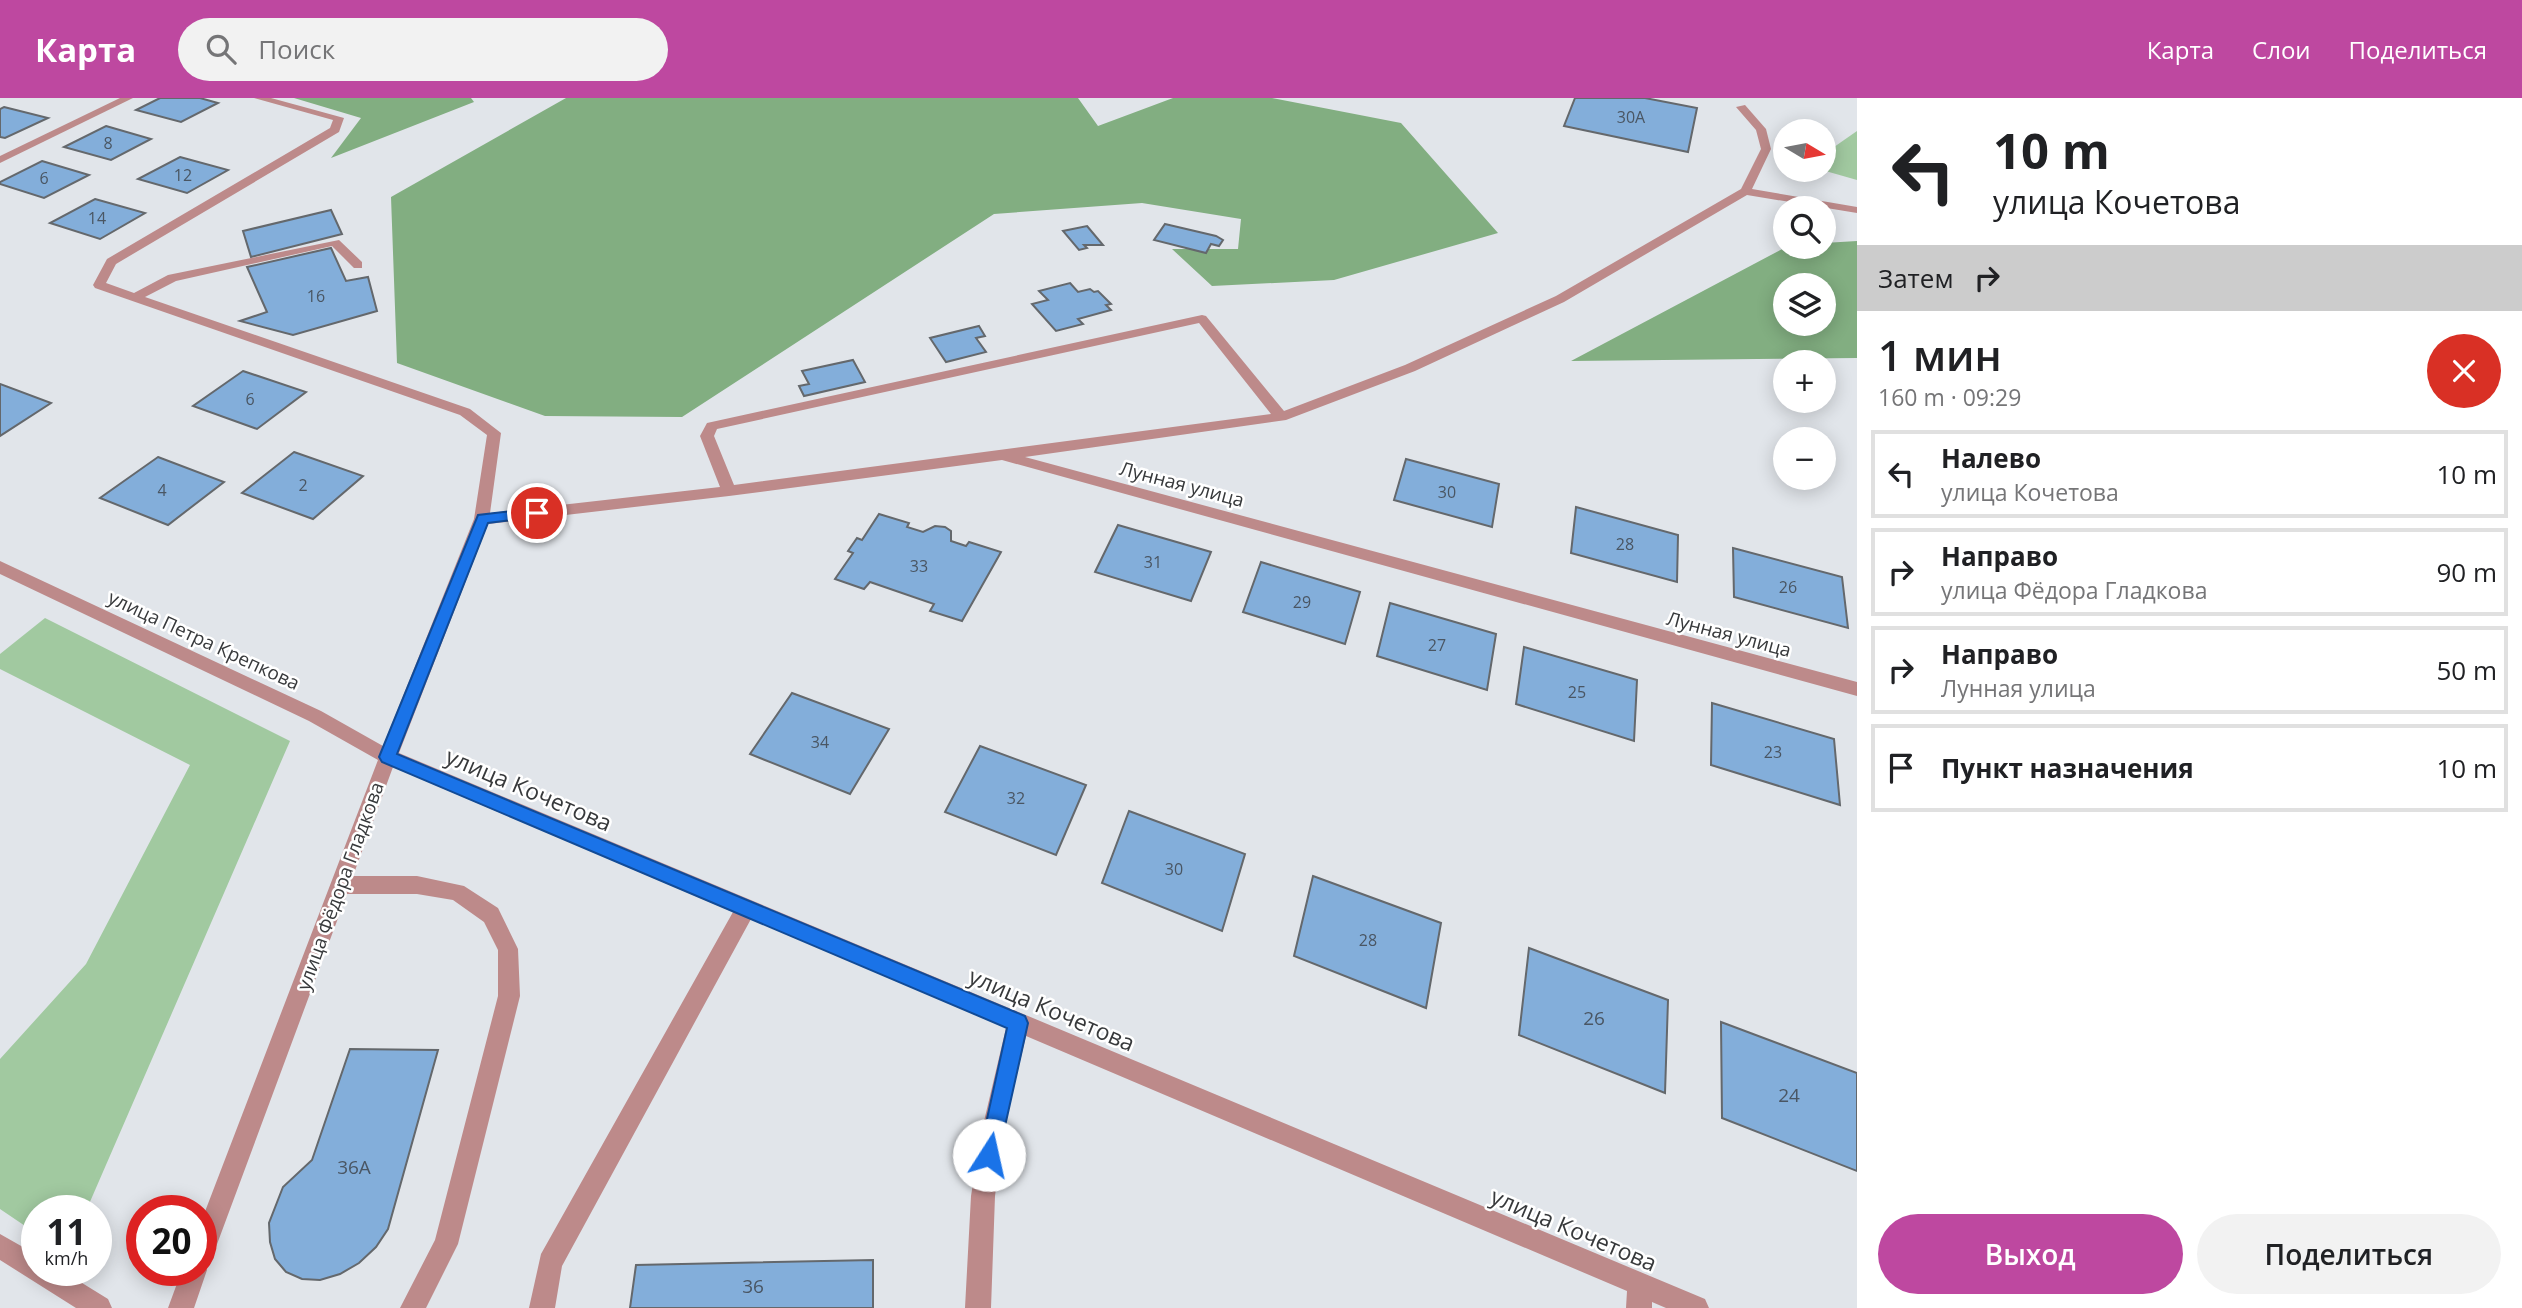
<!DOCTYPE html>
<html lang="ru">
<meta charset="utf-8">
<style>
:root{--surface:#fff;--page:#f2f2f2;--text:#202124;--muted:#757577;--line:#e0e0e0;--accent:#be48a0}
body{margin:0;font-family:"Open Sans",sans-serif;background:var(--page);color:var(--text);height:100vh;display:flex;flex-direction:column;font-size:26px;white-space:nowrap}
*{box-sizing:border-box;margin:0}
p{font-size:23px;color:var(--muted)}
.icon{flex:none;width:38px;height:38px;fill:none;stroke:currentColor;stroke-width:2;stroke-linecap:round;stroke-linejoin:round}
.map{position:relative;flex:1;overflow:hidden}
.details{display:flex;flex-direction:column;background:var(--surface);width:665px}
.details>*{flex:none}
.hud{background:#fff;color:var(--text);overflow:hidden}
.needle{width:46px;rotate:100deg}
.buttons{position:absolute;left:1773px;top:21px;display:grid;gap:14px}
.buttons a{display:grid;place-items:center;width:63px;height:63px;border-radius:50%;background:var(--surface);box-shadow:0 4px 18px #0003;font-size:35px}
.speed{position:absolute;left:21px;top:1097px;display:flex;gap:14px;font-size:35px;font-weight:700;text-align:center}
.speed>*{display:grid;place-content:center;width:91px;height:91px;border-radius:50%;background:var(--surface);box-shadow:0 4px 18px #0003;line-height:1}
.speed small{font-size:18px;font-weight:400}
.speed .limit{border:10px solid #d22;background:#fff;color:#111}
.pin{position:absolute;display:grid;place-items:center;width:60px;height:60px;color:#fff;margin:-30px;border:4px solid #fff;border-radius:50%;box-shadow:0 2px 7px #0007}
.me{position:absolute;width:77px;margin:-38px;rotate:10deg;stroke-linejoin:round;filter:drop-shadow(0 0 5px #0008)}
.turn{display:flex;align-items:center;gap:24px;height:147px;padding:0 21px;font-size:32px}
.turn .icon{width:91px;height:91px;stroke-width:2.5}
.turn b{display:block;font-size:49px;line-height:60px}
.then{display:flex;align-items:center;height:66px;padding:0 21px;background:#0003;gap:14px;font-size:26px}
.round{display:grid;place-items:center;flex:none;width:74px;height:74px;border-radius:37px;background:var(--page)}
.head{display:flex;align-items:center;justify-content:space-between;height:119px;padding:0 21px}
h1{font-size:42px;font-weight:600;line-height:52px}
.button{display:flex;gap:14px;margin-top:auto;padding:14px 21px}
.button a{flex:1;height:80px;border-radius:42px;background:var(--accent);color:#fff;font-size:28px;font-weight:600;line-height:80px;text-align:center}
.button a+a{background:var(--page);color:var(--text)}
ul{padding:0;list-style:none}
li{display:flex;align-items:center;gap:21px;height:88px;margin:0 14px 10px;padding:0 7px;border:4px solid var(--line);border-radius:0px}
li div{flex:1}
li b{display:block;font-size:26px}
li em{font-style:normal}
header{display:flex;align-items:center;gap:42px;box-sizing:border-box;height:98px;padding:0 35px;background:var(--accent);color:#fff}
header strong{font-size:33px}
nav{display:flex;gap:38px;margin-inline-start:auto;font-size:24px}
.search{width:490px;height:63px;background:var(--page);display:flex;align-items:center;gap:18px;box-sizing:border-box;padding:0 24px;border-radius:38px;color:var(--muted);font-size:26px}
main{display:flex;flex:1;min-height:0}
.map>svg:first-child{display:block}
.green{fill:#a1c9a0}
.forest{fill:#82ae81;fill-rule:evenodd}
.building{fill:#83aeda;stroke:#64686c;stroke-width:2}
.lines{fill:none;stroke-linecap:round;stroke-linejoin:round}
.minor{fill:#bd8a8a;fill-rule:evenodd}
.route{fill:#1a73e8;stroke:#114b97;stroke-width:2}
.labels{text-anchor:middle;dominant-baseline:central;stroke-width:5;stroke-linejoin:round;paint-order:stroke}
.number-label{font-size:16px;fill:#4a5663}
.street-label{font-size:19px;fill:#37393b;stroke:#fff}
.near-number-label{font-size:19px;fill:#4a5663}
.near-street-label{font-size:23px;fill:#37393b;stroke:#fff}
</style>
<header>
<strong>Карта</strong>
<div class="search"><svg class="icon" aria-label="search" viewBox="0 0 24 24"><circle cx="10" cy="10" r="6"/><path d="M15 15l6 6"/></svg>Поиск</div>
<nav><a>Карта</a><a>Слои</a><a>Поделиться</a></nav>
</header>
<main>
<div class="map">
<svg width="1857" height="1210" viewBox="0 0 1857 1210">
<rect width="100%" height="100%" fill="#e1e5ea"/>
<g class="green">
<polygon points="1857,33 1857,82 1822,72 1824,56"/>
<polygon points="45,520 290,643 86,1113 37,1113 37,1136 0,1111 0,961 86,866 190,667 0,571 0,556"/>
</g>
<g class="forest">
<polygon points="294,0 471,0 474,4 331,60 361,20"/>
<polygon points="566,0 1078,0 1098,28 1173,0 1272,0 1401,25 1498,135 1334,182 1212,188 1172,151 1238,151 1241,121 1142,105 994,116 682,319 545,318 397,265 391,99"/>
<path d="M1857,143V260L1571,263L1786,149H1824V145ZM1785,187H1824V226H1785Z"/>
</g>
<g class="building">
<polygon points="160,0 200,0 218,5 181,24 136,12"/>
<polygon points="1575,0 1645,0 1697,10 1688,54 1564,28"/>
<polygon points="4,9 48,20 5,40 0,39 0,11"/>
<polygon points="106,28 151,41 111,62 64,49"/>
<polygon points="180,59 228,72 187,95 138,81"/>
<polygon points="42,63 89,77 44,100 0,86 0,84"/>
<polygon points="95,101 145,115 100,141 50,125"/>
<polygon points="331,112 342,136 251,159 243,133"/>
<polygon points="1165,126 1216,138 1223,142 1219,148 1211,146 1206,155 1154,142"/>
<polygon points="1087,128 1103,147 1084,147 1087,150 1079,152 1063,133"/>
<polygon points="331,150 346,183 368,179 377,213 293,237 240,223 267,214 247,169"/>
<polygon points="1070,185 1078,194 1090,191 1094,194 1098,193 1111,206 1106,207 1111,212 1078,221 1083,226 1056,233 1032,206 1048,202 1039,193"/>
<polygon points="979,228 985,238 976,240 986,254 946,264 930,240"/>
<polygon points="853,262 865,284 804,298 799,288 809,286 802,273"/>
<polygon points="243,273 306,294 257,331 193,308"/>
<polygon points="0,286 51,305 0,338"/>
<polygon points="294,354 363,378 313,421 242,395"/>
<polygon points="158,359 224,384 168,427 100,400"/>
<polygon points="1406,361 1499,386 1492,429 1394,402"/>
<polygon points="1576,409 1678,437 1677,484 1571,455"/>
<polygon points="879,416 909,425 907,429 923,434 935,428 945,429 951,433 951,443 966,448 969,444 1001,454 962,523 930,513 934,506 870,484 864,491 835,481 853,455 848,453 857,440 862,442"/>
<polygon points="1118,427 1211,454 1191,503 1095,474"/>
<polygon points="1733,450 1842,479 1848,530 1734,499"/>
<polygon points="1261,464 1360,494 1345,546 1243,514"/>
<polygon points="1390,505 1496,536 1487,592 1377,558"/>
<polygon points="1524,549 1637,582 1634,643 1516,606"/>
<polygon points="792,595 889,631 850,696 750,656"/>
<polygon points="1712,605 1834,641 1840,707 1711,667"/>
<polygon points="980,648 1086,687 1056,757 945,714"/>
<polygon points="1129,713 1245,756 1222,833 1102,785"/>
<polygon points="1313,778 1441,825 1426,910 1294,858"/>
<polygon points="1529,850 1668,902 1665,995 1519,937"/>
<polygon points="1721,924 1857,975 1857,1073 1722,1020"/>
<polygon points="350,951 438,952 388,1131 376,1149 359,1165 340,1176 320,1182 302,1181 286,1174 275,1161 270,1144 269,1125 283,1089 312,1062"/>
<polygon points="873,1162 873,1210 630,1210 636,1167"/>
</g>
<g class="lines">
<g class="minor">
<polygon points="120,0 133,0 0,65 0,58"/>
<path d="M254,0H271L344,20L339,34L116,166L106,185L134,195L168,177L339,142L362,164V170H354L332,148L176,183L145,199L470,311L501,335L490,415L720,389L700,338L707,325L1202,217L1206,218L1284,313L1405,267L1556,198L1741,91L1761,51L1756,32L1736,9L1745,7L1766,31L1771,51L1752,91L1857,109V115L1747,97L1564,204L1415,273L1286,322L1025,359L1857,584V598L1002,362L729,398L488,426L399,655L1705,1201L1709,1210H1666L1652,1204V1210H1626L1627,1193L1026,938L1003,1036L995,1098L991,1210H965L971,1098L981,1036L1006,930L751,821L562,1168L555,1210H529L541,1156L733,814L393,669L353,778H417L464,788L498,810L518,851L520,898L458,1146L426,1210H400L435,1142L498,898V852L484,824L453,802L417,796H347L213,1157L210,1166L205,1167L207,1172L194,1210H168L182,1172H201V1124L378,662L309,623L0,476V463L321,613L383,648L474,421L487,337L460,317L95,190L93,187L107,161L330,30L333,22ZM1199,225L1271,316L734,387L714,338L717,331Z"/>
<polygon points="0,1136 37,1157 37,1172 61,1172 108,1201 112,1210 76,1210 0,1162"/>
</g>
</g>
<polygon class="route" points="537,410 544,415 542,418 488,425 397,656 1025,918 1028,925 997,1064 989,1067 982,1064 979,1057 1007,930 382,664 379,659 478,417"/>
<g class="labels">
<g class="number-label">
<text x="1631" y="19">30А</text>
<text x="108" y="45">8</text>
<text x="183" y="77">12</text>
<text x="44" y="80">6</text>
<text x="97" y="120">14</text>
<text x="316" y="198">16</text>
<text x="250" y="301">6</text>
<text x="303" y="387">2</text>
<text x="162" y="392">4</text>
<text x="1447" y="394">30</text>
<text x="1625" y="446">28</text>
<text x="1153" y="464">31</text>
<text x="919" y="468">33</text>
<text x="1788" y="489">26</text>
<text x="1302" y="504">29</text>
<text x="1437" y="547">27</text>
<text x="1577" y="594">25</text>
<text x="820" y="644">34</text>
<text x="1773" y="654">23</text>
<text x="1016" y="700">32</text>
<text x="1174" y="771">30</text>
<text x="1368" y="842">28</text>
</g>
<g class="street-label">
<text transform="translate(1182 386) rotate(15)">Лунная улица</text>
<text transform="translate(1729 536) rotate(15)">Лунная улица</text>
<text transform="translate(204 542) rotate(25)">улица Петра Крепкова</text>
<text transform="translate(340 788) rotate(-70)">улица Фёдора Гладкова</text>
</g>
<g class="near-number-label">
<text x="1594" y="920">26</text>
<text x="1789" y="997">24</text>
<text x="354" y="1069">36А</text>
<text x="753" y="1188">36</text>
</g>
<g class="near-street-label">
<text transform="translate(529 691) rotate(23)">улица Кочетова</text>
<text transform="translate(1052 911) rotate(23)">улица Кочетова</text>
<text transform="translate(1574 1131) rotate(23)">улица Кочетова</text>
</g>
</g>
</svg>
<div class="buttons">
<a><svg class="needle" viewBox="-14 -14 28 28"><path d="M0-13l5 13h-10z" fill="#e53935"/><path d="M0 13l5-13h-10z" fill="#757577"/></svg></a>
<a><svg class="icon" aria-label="search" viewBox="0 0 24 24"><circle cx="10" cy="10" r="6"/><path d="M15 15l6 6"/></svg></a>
<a><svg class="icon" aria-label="layers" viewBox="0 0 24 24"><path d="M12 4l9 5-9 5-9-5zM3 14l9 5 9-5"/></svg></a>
<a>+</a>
<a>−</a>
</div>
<div class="speed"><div>11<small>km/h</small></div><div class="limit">20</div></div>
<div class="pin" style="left:537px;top:415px;background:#d93025"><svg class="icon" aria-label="arrive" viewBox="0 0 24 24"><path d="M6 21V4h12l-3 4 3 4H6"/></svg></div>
<svg class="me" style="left:989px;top:1057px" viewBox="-20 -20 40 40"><circle r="19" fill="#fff"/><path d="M0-13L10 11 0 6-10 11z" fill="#1a73e8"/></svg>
</div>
<section class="details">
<div class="hud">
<div class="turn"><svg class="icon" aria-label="left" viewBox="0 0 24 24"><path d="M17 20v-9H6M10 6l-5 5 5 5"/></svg><div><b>10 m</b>улица Кочетова</div></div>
<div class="then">Затем<svg class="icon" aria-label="right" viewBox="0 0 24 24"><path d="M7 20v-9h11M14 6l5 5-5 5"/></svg></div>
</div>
<div class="head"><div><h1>1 мин</h1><p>160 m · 09:29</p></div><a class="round" style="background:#d93025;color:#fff"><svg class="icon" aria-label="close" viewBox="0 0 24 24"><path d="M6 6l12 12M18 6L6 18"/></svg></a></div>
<ul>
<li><svg class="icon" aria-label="left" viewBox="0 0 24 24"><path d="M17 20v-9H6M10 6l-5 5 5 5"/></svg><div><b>Налево</b><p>улица Кочетова</p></div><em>10 m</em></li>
<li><svg class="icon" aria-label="right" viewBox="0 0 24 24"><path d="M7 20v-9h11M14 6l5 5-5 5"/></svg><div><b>Направо</b><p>улица Фёдора Гладкова</p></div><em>90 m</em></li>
<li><svg class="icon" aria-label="right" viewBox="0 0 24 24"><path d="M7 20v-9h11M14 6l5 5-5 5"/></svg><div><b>Направо</b><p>Лунная улица</p></div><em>50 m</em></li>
<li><svg class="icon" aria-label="arrive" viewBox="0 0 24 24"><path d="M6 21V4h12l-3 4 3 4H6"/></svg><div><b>Пункт назначения</b></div><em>10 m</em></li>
</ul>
<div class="button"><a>Выход</a><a>Поделиться</a></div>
</section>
</main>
